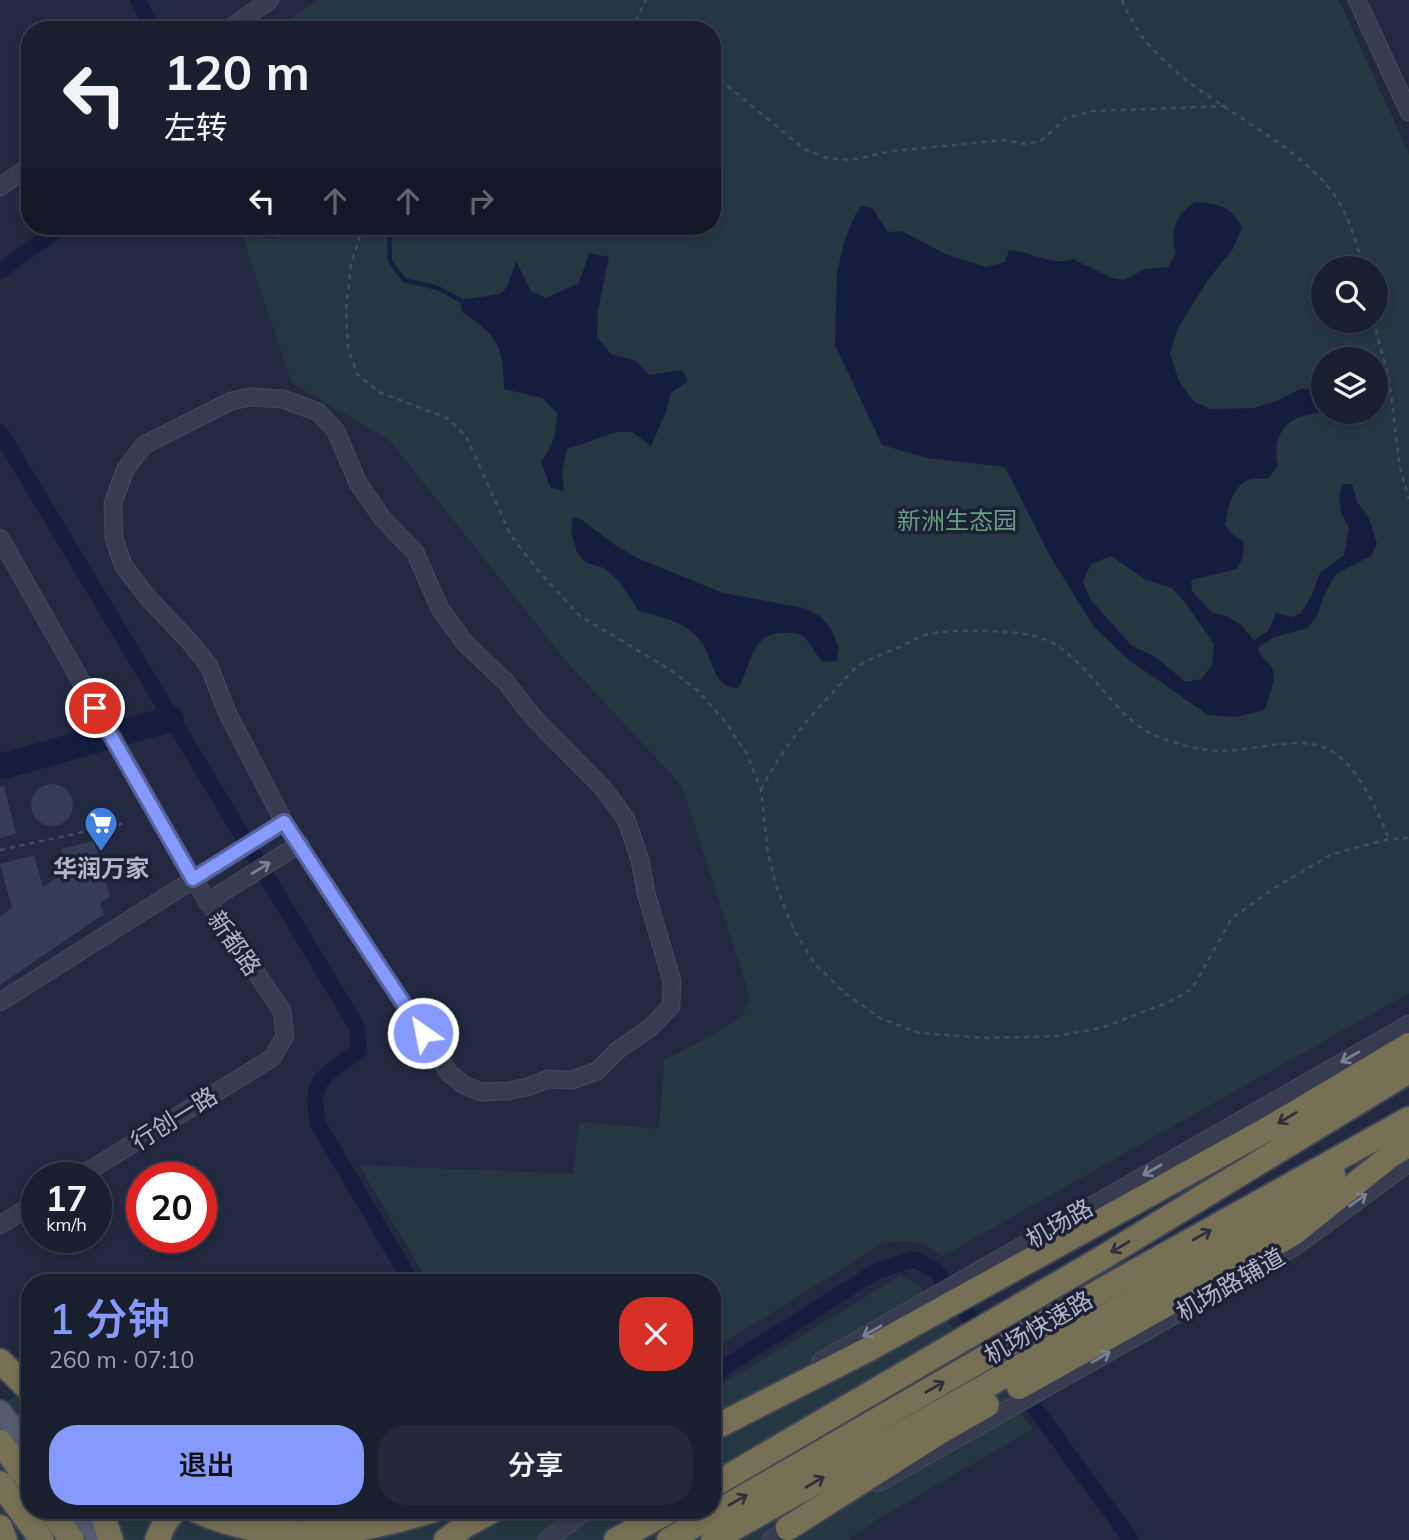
<!DOCTYPE html>
<html lang="zh">
<meta charset="utf-8">
<style>
:root{--surface:#1a1f30;--page:#232738;--text:#f1f3f6;--muted:#9fa2ab;--line:#383d4c;--accent:#869afd}
body{margin:0;font-family:Mulish,"Noto Sans SC",sans-serif;background:var(--page);color:var(--text);height:100vh;display:flex;flex-direction:column;font-size:26px;white-space:nowrap}
*{box-sizing:border-box;margin:0}
p{font-size:23px;color:var(--muted)}
.icon{flex:none;width:38px;height:38px;fill:none;stroke:currentColor;stroke-width:2;stroke-linecap:round;stroke-linejoin:round}
.map{position:relative;flex:1;overflow:hidden}
.panel{position:absolute;left:21px;top:1274px;width:700px;height:245px;display:flex;flex-direction:column;background:var(--surface);border-radius:28px;box-shadow:0 4px 10px #0003,0 0 0 2px var(--line)}
.panel>*{flex:none}
.hud{position:absolute;left:21px;top:21px;width:700px;height:214px;border-radius:28px;box-shadow:0 4px 10px #0003,0 0 0 2px var(--line);background:#1a1f30;color:var(--text);overflow:hidden}
.fabs{position:absolute;left:1311px;top:256px;display:grid;gap:14px}
.fabs a{display:grid;place-items:center;width:77px;height:77px;border-radius:50%;background:var(--surface);box-shadow:0 4px 10px #0003,0 0 0 2px var(--line);font-size:35px}
.speed{position:absolute;left:21px;top:1162px;display:flex;gap:14px;font-size:35px;font-weight:700;text-align:center}
.speed>*{display:grid;place-content:center;width:91px;height:91px;border-radius:50%;background:var(--surface);box-shadow:0 4px 10px #0003,0 0 0 2px var(--line);line-height:1}
.speed small{font-size:18px;font-weight:400}
.speed .limit{border:10px solid #d22;background:#fff;color:#111}
.pin{position:absolute;display:grid;place-items:center;width:60px;height:60px;color:#fff;margin:-30px;border:4px solid #fff;border-radius:50%;box-shadow:0 2px 7px #0007}
.me{position:absolute;width:77px;margin:-38px;rotate:327deg;stroke-linejoin:round;filter:drop-shadow(0 0 5px #0008)}
.turn{display:flex;align-items:center;gap:24px;height:147px;padding:0 28px;font-size:32px}
.turn .icon{width:91px;height:91px;stroke-width:2.5}
.turn b{display:block;font-size:49px;line-height:60px}
.lanes{display:flex;align-items:center;height:66px;padding:0 28px;background:#0003;justify-content:center;gap:35px;direction:ltr}
.lanes .off{opacity:.35}
.round{display:grid;place-items:center;flex:none;width:74px;height:74px;border-radius:28px;background:var(--page)}
.headline{display:flex;align-items:center;justify-content:space-between;height:119px;padding:0 28px}
h1{font-size:42px;font-weight:600;line-height:52px;color:var(--accent)}
.button{display:flex;gap:14px;margin-top:auto;padding:14px 28px}
.button a{flex:1;height:80px;border-radius:28px;background:var(--accent);color:#111;font-size:28px;font-weight:600;line-height:80px;text-align:center}
.button a+a{background:var(--page);color:var(--text)}
.map>svg:first-child{display:block}
.green{fill:#253841;fill-rule:evenodd}
.water{fill:#151d3e;fill-rule:evenodd}
.lines{fill:none;stroke-linecap:round;stroke-linejoin:round}
.stream{stroke:#151d3e;stroke-width:4.5}
.canal{stroke:#151d3e;stroke-width:16}
.river{stroke:#151d3e;stroke-width:26}
.building{fill:#353c56}
.minor-casing{stroke:#414559;stroke-width:19}
.major-casing{stroke:#414559;stroke-width:24}
.highway-casing{stroke:#3f4457;stroke-width:28}
.path{stroke:#3e5159;stroke-width:2.5;stroke-dasharray:5 5;stroke-linecap:butt}
.minor{stroke:#373c50;stroke-width:16}
.major{stroke:#555b70;stroke-width:21}
.highway{stroke:#767054;stroke-width:24}
.highway-bridge-casing{stroke:#3f4457;stroke-width:28;stroke-linecap:butt}
.highway-bridge{stroke:#767054;stroke-width:24}
.oneway{stroke:#7c8093}
.oneway2{stroke:#2e313b}
.route-casing{stroke:#5764a4;stroke-width:18}
.route{stroke:#869afd;stroke-width:12}
.labels{text-anchor:middle;dominant-baseline:central;stroke-width:7;stroke-linejoin:round;paint-order:stroke}
.park-label{font-size:24px;fill:#699d80;stroke:#1c2135}
.poi-label{font-size:24px;font-weight:bold;fill:#b4b7ca;stroke:#1c2135}
.street-label{font-size:24px;fill:#b4b7ca;stroke:#1c2135}
</style>
<div class="map">
<svg width="1409" height="1540" viewBox="0 0 1409 1540">
<rect width="100%" height="100%" fill="#232940"/>
<g class="green">
<path d="M316,0H1339L1409,154V993L943,1256C923,1241 906,1238 882,1244L712,1350V1283H429L359,1165L573,1174L579,1122L659,1129L664,1060L716,1033L743,1015L750,997L682,786L565,660L389,440L292,383L239,226H712V30H275ZM1323,268H1376V320H1323ZM1323,359H1376V411H1323Z"/>
<polygon points="900,1276 918,1284 1033,1429 876,1520 847,1540 0,1540 0,1407 30,1385 30,1510 365,1510 375,1522 415,1510 712,1510 712,1390"/>
</g>
<g class="water">
<path d="M1195,202C1219,204 1229,205 1242,227L1233,249L1207,281L1177,330L1170,353L1179,381L1194,402L1211,409L1254,408L1276,401L1300,389L1323,390V411C1315,414 1303,415 1295,419C1278,428 1273,448 1278,465L1268,479C1264,479 1255,478 1250,479C1233,485 1227,509 1225,525L1232,534L1244,542L1243,557L1237,569L1191,580L1192,591L1211,612L1227,616L1241,625L1254,640L1269,630L1276,613L1293,617L1301,613L1312,595L1320,573L1344,555L1349,528L1341,513L1339,496L1343,484H1352L1357,502L1369,518L1377,544L1371,556L1336,574L1323,597L1318,614L1308,628L1274,637L1258,648C1260,658 1265,658 1271,666C1279,677 1268,698 1265,710L1236,717L1208,715L1129,660L1094,627L1050,556L1005,467L927,458L882,445L835,345L837,273L844,242L854,217L861,206L872,208L888,232L902,231L945,254L986,267L1005,262L1009,250C1030,251 1052,267 1073,259L1112,278L1124,280L1145,269L1168,267L1176,253C1169,231 1176,214 1195,202ZM1111,556L1146,580L1172,588L1187,605L1214,644L1212,665L1201,679L1186,682L1154,656L1132,646L1090,599L1083,581L1091,564Z"/>
<path d="M589,253L609,257L598,310L597,337L611,354L636,361L649,375L682,370L688,381L671,393L666,412L651,446L632,432H617L567,449L562,472L564,491L550,487L541,461C554,446 556,433 557,413L542,398L504,389C503,345 498,336 462,312L460,300L500,294L507,287L516,261L531,291L546,298L579,283Z"/>
<path d="M573,517L582,520L615,545L642,560L723,593L804,608L820,616L831,629L839,648L837,661L822,662C816,655 809,640 801,635C795,632 786,632 779,633C749,636 751,670 738,688C712,689 713,654 699,639C684,621 660,617 639,611L619,581L604,568L586,563L577,552L571,532Z"/>
</g>
<g class="lines">
<g class="stream">
<polyline points="243,226 260,235 276,236 286,226"/>
<polyline points="389,226 390,261 404,280 438,288 460,300"/>
</g>
<g class="canal">
<polyline points="138,0 153,30"/>
<polyline points="0,271 62,226"/>
<path d="M0,432L357,1027L359,1050C325,1078 308,1076 318,1124L412,1283"/>
<polyline points="712,1375 875,1272 914,1259 936,1271 1000,1360"/>
<polyline points="1021,1389 1131,1540"/>
</g>
<polyline class="river" points="0,767 171,719"/>
</g>
<g class="building">
<circle cx="52" cy="805" r="21"/>
<polygon points="4,786 16,834 0,838 0,787"/>
<polygon points="94,841 110,896 100,904 104,914 0,985 0,917 12,908 0,864 34,855 43,887 66,871 61,849"/>
</g>
<g class="lines">
<defs>
<g id="minor">
<polyline points="1357,0 1409,112"/>
<polyline points="227,30 270,0"/>
<polyline points="0,187 30,166"/>
<polygon points="250,397 283,399 318,412 336,431 358,483 383,519 415,552 440,609 465,643 505,681 532,716 603,788 626,819 640,860 646,893 672,981 671,1006 650,1028 618,1050 597,1071 572,1080 548,1079 528,1087 507,1091 481,1092 464,1085 449,1073 284,822 227,712 209,666 189,641 149,599 123,565 114,538 113,503 125,470 144,445 231,401"/>
<polyline points="0,538 193,879 282,1011 285,1036 272,1058 77,1178"/>
<polyline points="207,902 300,844"/>
<polyline points="0,1002 284,822"/>
<polyline points="0,1225 37,1202"/>
<polyline points="821,1361 1409,1024"/>
<polyline points="878,1483 1293,1248 1409,1163"/>
<polyline points="547,1540 587,1510"/>
<polyline points="771,1540 796,1524"/>
</g>
<g id="major">
<polyline points="0,1411 30,1449"/>
<polyline points="77,1510 100,1540"/>
</g>
<g id="highway">
<polyline points="0,1361 30,1390"/>
<polyline points="1019,1387 1294,1233 1390,1156 1409,1144"/>
<polyline points="712,1429 869,1349 1273,1126 1409,1045"/>
<polyline points="0,1442 30,1483"/>
<polyline points="0,1483 42,1540"/>
<polyline points="712,1486 1097,1261 1409,1071"/>
<polyline points="50,1510 72,1540"/>
<polyline points="101,1510 111,1540"/>
<polyline points="337,1510 344,1519 355,1540"/>
<polyline points="399,1520 434,1510"/>
<polyline points="0,1527 5,1540"/>
<polyline points="788,1528 943,1430 987,1405"/>
<polyline points="157,1540 164,1524 175,1510"/>
<polyline points="446,1540 466,1525 494,1510"/>
<polyline points="616,1540 671,1510"/>
<polyline points="669,1540 1111,1285 1409,1119"/>
<polyline points="713,1540 988,1385 1299,1203 1333,1174"/>
</g>
</defs>
<use href="#minor" class="minor-casing"/>
<use href="#major" class="major-casing"/>
<use href="#highway" class="highway-casing"/>
<g class="path">
<path d="M1122,0C1158,92 1270,117 1330,189C1348,211 1355,241 1364,268"/>
<polyline points="631,30 646,0"/>
<polyline points="712,73 804,149 827,158 851,160 893,151 1003,140 1025,144 1041,141 1066,118 1093,111 1226,106"/>
<polyline points="363,226 351,265 346,309 348,347 357,374 379,392 447,418 466,436 511,536 541,574 580,616 669,669 698,691 724,720 747,754 761,790 768,854 777,889 795,932 815,964 846,994 880,1018 919,1033 987,1038 1058,1036 1104,1027 1169,1002 1192,989 1232,918 1276,887 1332,854 1389,839 1409,838"/>
<polyline points="1373,320 1389,378 1400,468 1409,499"/>
<path d="M761,790C780,752 806,720 836,689C843,682 850,672 858,666C871,658 887,653 901,646C909,643 917,637 925,635C943,630 964,631 983,631C1008,632 1038,632 1059,647C1095,671 1120,724 1161,738C1179,744 1198,750 1217,751C1257,752 1307,729 1340,757C1364,778 1376,810 1389,838"/>
<polyline points="0,850 125,823"/>
</g>
<use href="#minor" class="minor"/>
<use href="#major" class="major"/>
<use href="#highway" class="highway"/>
<defs>
<path id="highway-bridge" d="M195,1510C260,1540 331,1538 399,1520"/>
</defs>
<use href="#highway-bridge" class="highway-bridge-casing"/>
<use href="#highway-bridge" class="highway-bridge"/>
</g>
<defs><path id="oneway-shaft" d="M-6 0H5M1.5-3L5.5 0L1.5 3" fill="none" stroke-width="1.6" stroke-linecap="round" stroke-linejoin="round" transform="scale(1.75)"/></defs>
<g class="oneway">
<use href="#oneway-shaft" transform="translate(261 868) rotate(-32)"/>
<use href="#oneway-shaft" transform="translate(1350 1057) rotate(150)"/>
<use href="#oneway-shaft" transform="translate(1152 1170) rotate(150)"/>
<use href="#oneway-shaft" transform="translate(1358 1200) rotate(-36)"/>
<use href="#oneway-shaft" transform="translate(872 1331) rotate(150)"/>
<use href="#oneway-shaft" transform="translate(1101 1357) rotate(-30)"/>
</g>
<g class="oneway2">
<use href="#oneway-shaft" transform="translate(1287 1118) rotate(149)"/>
<use href="#oneway-shaft" transform="translate(1202 1235) rotate(-29)"/>
<use href="#oneway-shaft" transform="translate(1120 1247) rotate(149)"/>
<use href="#oneway-shaft" transform="translate(935 1387) rotate(-30)"/>
<use href="#oneway-shaft" transform="translate(815 1482) rotate(-30)"/>
<use href="#oneway-shaft" transform="translate(738 1500) rotate(-30)"/>
</g>
<g class="lines">
<defs>
<polyline id="route" points="95,708 193,879 284,822 423,1033"/>
</defs>
<use href="#route" class="route-casing"/>
<use href="#route" class="route"/>
</g>
<defs>
<symbol id="supermarket-pin" viewBox="-11 -11 22 30"><path d="M0 17L-7.5 6A9.5 9.5 0 1 1 7.5 6Z" fill="#3f7fe0" stroke="#1c2135"/><path d="M-6-5.5h2.5l.6 2H6L4.5 2H-2.5L-4.4-4H-6ZM-1.5 3.2a1.3 1.3 0 1 0 .1 0ZM3 3.2a1.3 1.3 0 1 0 .1 0Z" fill="#fff"/></symbol>
</defs>
<g fill-rule="evenodd">
<use href="#supermarket-pin" x="82" y="804" width="38" height="52"/>
</g>
<g class="labels">
<g class="park-label">
<text x="957" y="520">新洲生态园</text>
</g>
<g class="poi-label">
<text x="101" y="868">华润万家</text>
</g>
<g class="street-label">
<text transform="translate(235 943) rotate(55)">新都路</text>
<text transform="translate(174 1118) rotate(-32)">行创一路</text>
<text transform="translate(1059 1223) rotate(-30)">机场路</text>
<text transform="translate(1230 1284) rotate(-30)">机场路辅道</text>
<text transform="translate(1038 1327) rotate(-30)">机场快速路</text>
</g>
</g>
</svg>
<div class="fabs">
<a><svg class="icon" aria-label="search" viewBox="0 0 24 24"><circle cx="10" cy="10" r="6"/><path d="M15 15l6 6"/></svg></a>
<a><svg class="icon" aria-label="layers" viewBox="0 0 24 24"><path d="M12 4l9 5-9 5-9-5zM3 14l9 5 9-5"/></svg></a>
</div>
<div class="speed"><div>17<small>km/h</small></div><div class="limit">20</div></div>
<div class="pin" style="left:95px;top:708px;background:#d93025"><svg class="icon" aria-label="arrive" viewBox="0 0 24 24"><path d="M6 21V4h12l-3 4 3 4H6"/></svg></div>
<svg class="me" style="left:423px;top:1033px" viewBox="-20 -20 40 40"><circle r="17" fill="#869afd" stroke="#fff" stroke-width="3"/><path d="M0-11L8 9 0 5-8 9z" fill="#fff"/></svg>
<div class="hud">
<div class="turn"><svg class="icon" aria-label="left" viewBox="0 0 24 24"><path d="M17 20v-9H6M10 6l-5 5 5 5"/></svg><div><b>120 m</b>左转</div></div>
<div class="lanes"><svg class="icon" aria-label="left" viewBox="0 0 24 24"><path d="M17 20v-9H6M10 6l-5 5 5 5"/></svg><svg class="icon off" aria-label="ahead" viewBox="0 0 24 24"><path d="M12 20V5M6 11l6-6 6 6"/></svg><svg class="icon off" aria-label="ahead" viewBox="0 0 24 24"><path d="M12 20V5M6 11l6-6 6 6"/></svg><svg class="icon off" aria-label="right" viewBox="0 0 24 24"><path d="M7 20v-9h11M14 6l5 5-5 5"/></svg></div>
</div>
<section class="panel">
<div class="headline"><div><h1>1 分钟</h1><p>260 m · 07:10</p></div><a class="round" style="background:#d93025;color:#fff"><svg class="icon" aria-label="close" viewBox="0 0 24 24"><path d="M6 6l12 12M18 6L6 18"/></svg></a></div>
<div class="button"><a>退出</a><a>分享</a></div>
</section>
</div>
